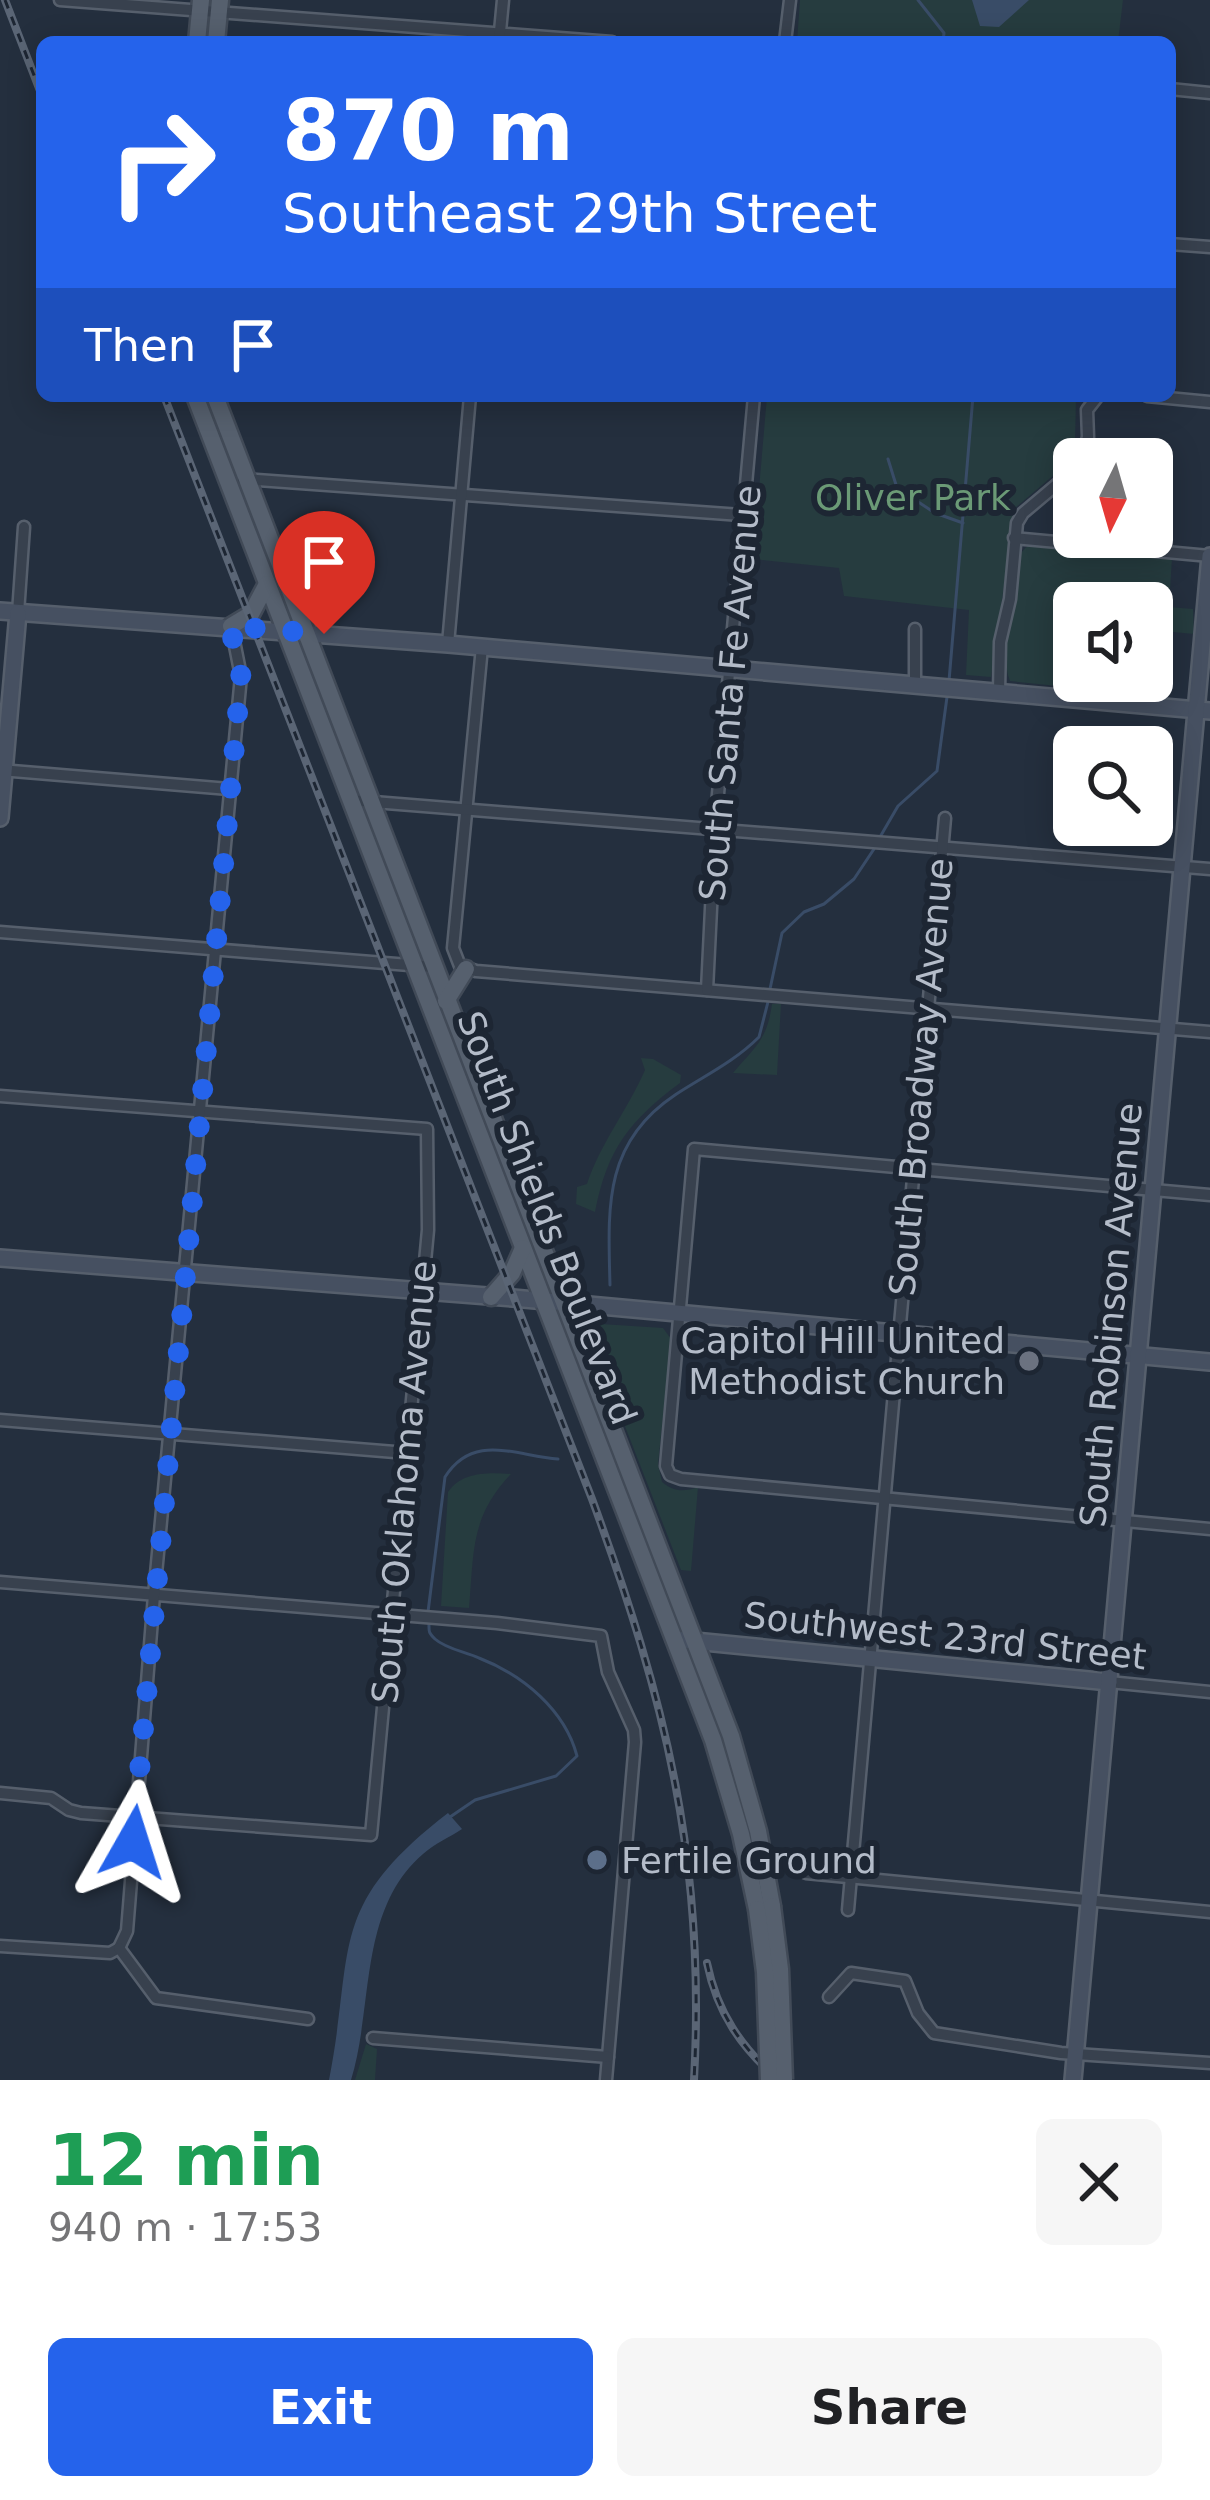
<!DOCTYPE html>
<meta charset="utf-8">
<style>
:root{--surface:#fff;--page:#f6f6f6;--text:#202124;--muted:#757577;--accent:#2563eb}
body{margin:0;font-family:"DejaVu Sans",sans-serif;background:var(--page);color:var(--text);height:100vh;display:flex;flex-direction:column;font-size:45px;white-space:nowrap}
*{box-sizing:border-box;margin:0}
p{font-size:39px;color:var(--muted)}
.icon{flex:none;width:66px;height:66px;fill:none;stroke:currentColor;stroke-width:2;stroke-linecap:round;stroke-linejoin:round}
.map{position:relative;height:2080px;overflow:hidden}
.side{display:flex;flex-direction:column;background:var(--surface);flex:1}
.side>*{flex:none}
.hud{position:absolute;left:36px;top:36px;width:1140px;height:366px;border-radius:18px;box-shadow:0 6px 30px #0003;background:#2563eb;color:#fff;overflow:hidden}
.needle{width:78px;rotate:185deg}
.controls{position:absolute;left:1053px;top:438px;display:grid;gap:24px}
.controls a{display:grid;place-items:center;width:120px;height:120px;border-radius:18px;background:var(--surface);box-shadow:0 6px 30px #0003;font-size:60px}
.pin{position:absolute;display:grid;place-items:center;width:102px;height:102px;color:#fff;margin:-123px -51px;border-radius:50% 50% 50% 0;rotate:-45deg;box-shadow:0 0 12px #0007}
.pin .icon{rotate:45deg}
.me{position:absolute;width:132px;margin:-66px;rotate:6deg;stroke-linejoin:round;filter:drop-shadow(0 0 9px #0008)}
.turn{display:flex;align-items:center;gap:42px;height:252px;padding:0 48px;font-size:54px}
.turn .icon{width:156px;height:156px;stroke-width:2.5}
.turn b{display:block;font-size:84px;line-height:102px}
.then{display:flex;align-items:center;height:114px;padding:0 48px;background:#0003;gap:24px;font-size:45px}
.round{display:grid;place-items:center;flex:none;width:126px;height:126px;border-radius:18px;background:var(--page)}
.overview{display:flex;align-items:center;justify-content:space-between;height:204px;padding:0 48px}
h1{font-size:72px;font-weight:700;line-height:90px;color:#1e9e55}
.button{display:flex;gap:24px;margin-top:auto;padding:24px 48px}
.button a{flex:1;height:138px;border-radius:18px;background:var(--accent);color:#fff;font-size:48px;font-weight:700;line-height:138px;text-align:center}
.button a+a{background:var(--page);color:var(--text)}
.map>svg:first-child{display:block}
.green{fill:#263c3f}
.water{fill:#394c67}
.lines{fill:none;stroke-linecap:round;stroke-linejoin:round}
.stream{stroke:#394c67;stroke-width:3}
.street-casing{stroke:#565f6c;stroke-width:15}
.secondary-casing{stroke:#565f6c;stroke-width:20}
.primary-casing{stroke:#414a57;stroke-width:21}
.street{stroke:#38414e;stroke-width:10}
.secondary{stroke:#465061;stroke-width:15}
.primary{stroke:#56606e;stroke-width:16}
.rail-casing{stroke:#5a6575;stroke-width:8}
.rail{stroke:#1d2633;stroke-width:3;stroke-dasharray:9;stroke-linecap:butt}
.primary-bridge-casing{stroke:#414a57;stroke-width:21;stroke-linecap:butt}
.primary-bridge{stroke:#56606e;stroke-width:16}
.route{stroke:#2563eb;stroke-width:21;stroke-dasharray:0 37.8}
.worship-dot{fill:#6b7280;stroke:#1d2633;stroke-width:4.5}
.service-dot{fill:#5c6f8a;stroke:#1d2633;stroke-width:4.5}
.labels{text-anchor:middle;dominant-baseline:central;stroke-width:12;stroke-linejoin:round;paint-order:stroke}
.park-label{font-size:36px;fill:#6b9a76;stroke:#1d2633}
.street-label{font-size:36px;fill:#b4bcc9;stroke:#1d2633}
.poi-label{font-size:36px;fill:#b4bcc9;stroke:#1d2633;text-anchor:end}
</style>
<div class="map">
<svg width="1210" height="2080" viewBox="0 0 1210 2080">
<rect width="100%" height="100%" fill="#242f3e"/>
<g class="green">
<polygon points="800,0 1123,0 1118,42 797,42"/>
<polygon points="767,396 1076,396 1075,444 1069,462 1015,508 991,677 966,675 969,610 844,596 839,568 753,559"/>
<path d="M1028,545L1172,558L1169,607L1193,609L1194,634L1152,630V603H1074V681H1107L1106,691L1010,681C997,650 1018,588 1021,553Z"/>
<path d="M772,1004H781L777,1075L733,1073C756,1046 767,1040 772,1004Z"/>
<path d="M641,1058L653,1059L681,1075L680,1083C630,1120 607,1149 595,1212L576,1204L577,1187L587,1184C600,1144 628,1109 645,1070Z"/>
<path d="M601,1324L663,1328L671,1339L658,1464L662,1482C674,1492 684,1492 698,1487L691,1571L681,1570L591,1339Z"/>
<path d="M511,1474C470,1517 474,1552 469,1608L441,1606L448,1492C461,1472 488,1472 511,1474Z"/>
<polygon points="366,2044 377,2049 375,2080 355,2080"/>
</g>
<g class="water">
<polygon points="972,0 1029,0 999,27 980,26"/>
<path d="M448,1813L462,1829C450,1837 434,1844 423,1854C358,1910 374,2006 351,2080H329C355,1947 326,1907 448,1813Z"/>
</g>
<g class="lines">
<g class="stream">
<polyline points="918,0 944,33 943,42"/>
<polyline points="888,459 897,488 935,513 963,523"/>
<polyline points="949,681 973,396"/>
<polyline points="880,837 898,806 937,771 947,697"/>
<polyline points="770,989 782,933 804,912 824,904 854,879 876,846"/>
<path d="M610,1285C608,1208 603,1143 675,1095C704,1076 734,1062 759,1037L769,998"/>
<path d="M428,1612L445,1477C473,1433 513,1455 558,1459"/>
<path d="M429,1622C429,1632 428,1632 435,1639C446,1649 466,1652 479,1658C523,1675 565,1710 577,1756L556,1776L475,1800L450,1817"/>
</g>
<defs>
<g id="street">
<polyline points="60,0 612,42"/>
<polyline points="499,42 503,0"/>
<polyline points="785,42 790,0"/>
<polyline points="1170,89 1210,93"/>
<polyline points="1170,244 1210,247"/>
<polyline points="1147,396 1210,402"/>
<polyline points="1082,459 1088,437 1087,410 1098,396"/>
<polyline points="243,479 755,516"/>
<polyline points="1014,538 1210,556"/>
<polyline points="18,613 24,527"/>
<polyline points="448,644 470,396"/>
<polyline points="482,647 453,948 460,966 476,971 1210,1032"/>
<polyline points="915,685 915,629"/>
<polyline points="999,692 1000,642 1010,599 1017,523 1023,513 1074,470"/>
<polyline points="0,770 229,789"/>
<polyline points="349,800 1210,869"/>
<polyline points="0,932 434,967"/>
<polyline points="707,990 715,827 754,396"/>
<polyline points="0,1096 427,1129 428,1230 371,1835 81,1813 69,1810 51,1798 0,1793"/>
<polyline points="1210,1195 694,1149 666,1466 670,1475 681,1479 1210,1529"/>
<polyline points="0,1420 407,1453"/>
<polyline points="0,1582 497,1623 601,1636 608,1672 634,1730 635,1742 606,2080"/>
<polyline points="1109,1682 1210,1692"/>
<polyline points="806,1873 1210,1912"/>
<polyline points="848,1910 945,818"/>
<polyline points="0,1946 110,1953 119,1948"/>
<polyline points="119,1948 127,1931 154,1595 241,676 231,626"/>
<polyline points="119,1948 156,1998 308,2019"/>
<polyline points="829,1997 851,1973 905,1981 918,2013 934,2033 1061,2053 1210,2063"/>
<polyline points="373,2038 608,2057"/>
</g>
<g id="secondary">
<polyline points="0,611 448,644 1210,711"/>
<polyline points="0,818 18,613"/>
<polyline points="0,1258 513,1298 1210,1362"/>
<polyline points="674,1639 1109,1682"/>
<polyline points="1073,2080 1210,556"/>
</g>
<g id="primary">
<polyline points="197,42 201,0"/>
<polyline points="216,42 220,0"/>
<polyline points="195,396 713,1740 741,1834 757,1909"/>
<polyline points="215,396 731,1736 758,1831 772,1906"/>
<polyline points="231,626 251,614 267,584"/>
<polyline points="446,1001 466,969"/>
<polyline points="491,1297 512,1273 523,1248"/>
</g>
</defs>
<use href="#street" class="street-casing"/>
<use href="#secondary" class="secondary-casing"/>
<use href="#primary" class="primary-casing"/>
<use href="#street" class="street"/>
<use href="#secondary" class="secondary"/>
<use href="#primary" class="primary"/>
<defs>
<g id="rail">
<polyline points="5,0 42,96"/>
<path d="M164,396L592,1499C666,1701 706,1863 694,2080"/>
<path d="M707,1963C717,2012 741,2048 779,2080"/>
</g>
</defs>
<use href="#rail" class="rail-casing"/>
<use href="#rail" class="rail"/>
<defs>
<g id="primary-bridge">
<polyline points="772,1906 780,1969 784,2080"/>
<polyline points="757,1909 765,1972 769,2080"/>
</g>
</defs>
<use href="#primary-bridge" class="primary-bridge-casing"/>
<use href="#primary-bridge" class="primary-bridge"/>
</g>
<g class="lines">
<polyline class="route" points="133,1842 241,676 230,626 324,634"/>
</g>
<circle class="worship-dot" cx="1029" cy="1361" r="12"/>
<circle class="service-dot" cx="597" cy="1860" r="12"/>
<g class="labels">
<g class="park-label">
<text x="913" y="497">Oliver Park</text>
</g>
<g class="street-label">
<text transform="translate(730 693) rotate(-85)">South Santa Fe Avenue</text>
<text transform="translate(921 1077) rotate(-85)">South Broadway Avenue</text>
<text transform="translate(547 1218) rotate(69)">South Shields Boulevard</text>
<text transform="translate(1111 1315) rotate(-85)">South Robinson Avenue</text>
<text transform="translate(404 1482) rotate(-85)">South Oklahoma Avenue</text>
<text transform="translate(945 1636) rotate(6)">Southwest 23rd Street</text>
</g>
<g class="poi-label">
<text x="1005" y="1340">Capitol Hill United<tspan x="1005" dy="41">Methodist Church</tspan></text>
<text x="621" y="1860" text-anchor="start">Fertile Ground</text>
</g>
</g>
</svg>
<div class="controls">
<a><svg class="needle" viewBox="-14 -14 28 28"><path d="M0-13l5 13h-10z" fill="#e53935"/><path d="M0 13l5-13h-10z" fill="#757577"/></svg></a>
<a><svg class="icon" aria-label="sound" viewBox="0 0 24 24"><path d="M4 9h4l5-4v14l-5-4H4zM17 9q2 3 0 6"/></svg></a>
<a><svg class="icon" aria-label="search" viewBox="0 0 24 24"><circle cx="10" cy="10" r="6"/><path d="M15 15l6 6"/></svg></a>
</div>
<div class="pin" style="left:324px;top:634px;background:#d93025"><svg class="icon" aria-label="arrive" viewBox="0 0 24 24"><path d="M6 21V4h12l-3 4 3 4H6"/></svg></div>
<svg class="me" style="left:133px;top:1842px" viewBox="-20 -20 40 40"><path d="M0-17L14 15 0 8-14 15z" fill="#2563eb" stroke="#fff" stroke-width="4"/></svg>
<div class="hud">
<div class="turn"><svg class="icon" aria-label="right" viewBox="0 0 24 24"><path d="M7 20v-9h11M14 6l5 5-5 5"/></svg><div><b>870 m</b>Southeast 29th Street</div></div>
<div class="then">Then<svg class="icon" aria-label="arrive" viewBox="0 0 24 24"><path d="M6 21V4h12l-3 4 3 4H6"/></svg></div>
</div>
</div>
<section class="side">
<div class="overview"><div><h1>12 min</h1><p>940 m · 17:53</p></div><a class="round"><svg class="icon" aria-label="close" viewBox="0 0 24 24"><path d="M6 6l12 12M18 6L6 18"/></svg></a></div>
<div class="button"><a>Exit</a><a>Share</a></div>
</section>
